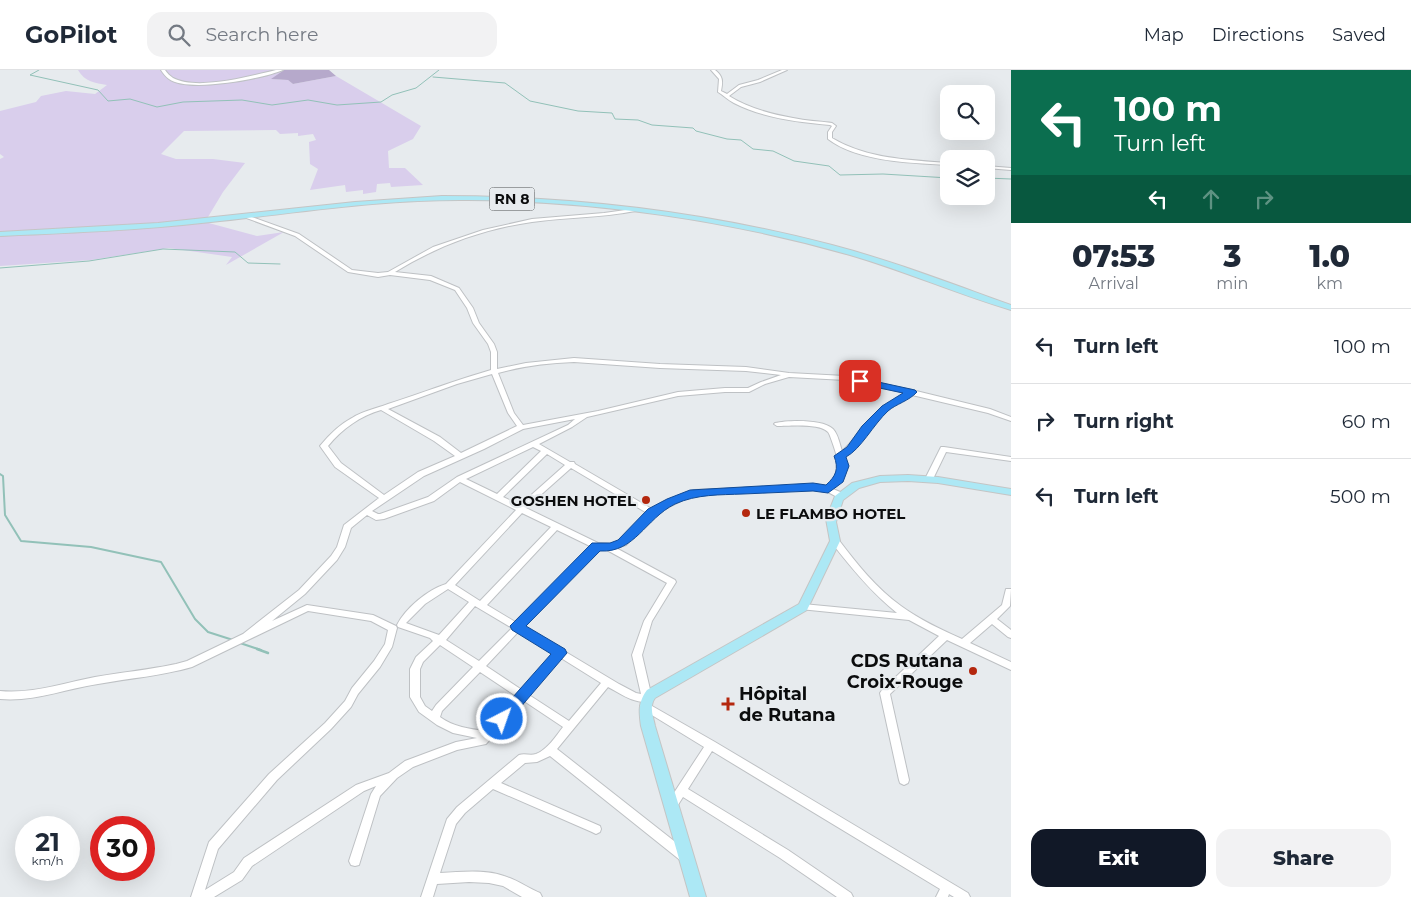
<!DOCTYPE html>
<meta charset="utf-8">
<style>
:root{--surface:#fff;--page:#f2f2f3;--text:#1f2937;--muted:#747a83;--line:#e0e1e3;--accent:#111827}
body{margin:0;font-family:Montserrat,sans-serif;background:var(--page);color:var(--text);height:100vh;display:flex;flex-direction:column;font-size:19px;white-space:nowrap}
*{box-sizing:border-box;margin:0}
p{font-size:16px;color:var(--muted)}
.icon{flex:none;width:28px;height:28px;fill:none;stroke:currentColor;stroke-width:2;stroke-linecap:round;stroke-linejoin:round}
.map{position:relative;flex:1;overflow:hidden}
.drawer{display:flex;flex-direction:column;background:var(--surface);width:400px}
.drawer>*{flex:none}
.top-card{background:#0b6e4f;color:#fff;overflow:hidden}
.fabs{position:absolute;left:940px;top:15px;display:grid;gap:10px}
.fabs a{display:grid;place-items:center;width:55px;height:55px;border-radius:10px;background:var(--surface);box-shadow:0 5px 20px #0002;font-size:25px}
.speed{position:absolute;left:15px;top:746px;display:flex;gap:10px;font-size:25px;font-weight:700;text-align:center}
.speed>*{display:grid;place-content:center;width:65px;height:65px;border-radius:50%;background:var(--surface);box-shadow:0 5px 20px #0002;line-height:1}
.speed small{font-size:12px;font-weight:400}
.speed .limit{border:8px solid #d22;background:#fff;color:#111}
.pin{position:absolute;display:grid;place-items:center;width:42px;height:42px;color:#fff;margin:-21px;border-radius:10px;box-shadow:0 2px 8px #0006}
.me{position:absolute;width:55px;margin:-28px;rotate:41deg;stroke-linejoin:round;filter:drop-shadow(0 0 4px #0008)}
.turn{display:flex;align-items:center;gap:18px;height:105px;padding:0 20px;font-size:22px}
.turn .icon{width:65px;height:65px;stroke-width:2.5}
.turn b{display:block;font-size:35px;line-height:42px}
.lanes{display:flex;align-items:center;height:48px;padding:0 20px;background:#0003;justify-content:center;gap:25px;direction:ltr}
.lanes .off{opacity:.35}
.eta{display:flex;justify-content:space-evenly;align-items:center;height:85px;text-align:center}
.eta b{font-size:30px;font-weight:800;line-height:35px}
.cta{display:flex;gap:10px;margin-top:auto;padding:10px 20px}
.cta a{flex:1;height:58px;border-radius:15px;background:var(--accent);color:#fff;font-size:20px;font-weight:800;line-height:58px;text-align:center}
.cta a+a{background:var(--page);color:var(--text)}
ul{padding:0;list-style:none}
li{display:flex;align-items:center;gap:15px;height:75px;padding:0 20px;border-top:1px solid var(--line)}
li div{flex:1}
li b{display:block;font-size:19px}
li em{font-style:normal}
header{display:flex;align-items:center;gap:30px;box-sizing:border-box;height:70px;padding:0 25px;background:var(--surface);border-bottom:1px solid var(--line)}
header strong{font-size:24px}
nav{display:flex;gap:28px;margin-inline-start:auto;font-size:18px}
.search{width:350px;height:45px;background:var(--page);display:flex;align-items:center;gap:12px;box-sizing:border-box;padding:0 18px;border-radius:15px;color:var(--muted);font-size:19px}
main{display:flex;flex:1;min-height:0}
.map>svg:first-child{display:block}
.green{fill:#d9ceec}
.forest{fill:#b6a9cb}
.lines{fill:none;stroke-linecap:round;stroke-linejoin:round}
.stream-far2{stroke:#92c1b8;stroke-width:1}
.stream-far1{stroke:#92c1b8;stroke-width:2}
.stream{stroke:#92c1b8;stroke-width:2.5}
.minor-casing{stroke:#bec1c4;stroke-width:2}
.major-casing{stroke:#c4c5c5;stroke-width:2}
.minor{fill:#fff;fill-rule:evenodd}
.major{fill:#ace8f5;fill-rule:evenodd}
.route{fill:#1a73e8;stroke:#114b97}
.poi-dot{fill:#b4270e;stroke:#e7ebee;stroke-width:2}
.labels{text-anchor:middle;dominant-baseline:central;stroke-width:4.5;stroke-linejoin:round;paint-order:stroke}
.shield{fill:#e7ebee;stroke:#4d4f50;stroke-width:1}
.shield-label{font-size:14px;font-weight:bold;fill:#0b0c0d}
.poi-label{font-size:15px;font-weight:bold;fill:#0b0c0d;stroke:#e7ebee;text-anchor:end}
.near-poi-label{font-size:18px;font-weight:bold;fill:#0b0c0d;stroke:#e7ebee;text-anchor:end}
</style>
<header>
<strong>GoPilot</strong>
<div class="search"><svg class="icon" aria-label="search" viewBox="0 0 24 24"><circle cx="10" cy="10" r="6"/><path d="M15 15l6 6"/></svg>Search here</div>
<nav><a>Map</a><a>Directions</a><a>Saved</a></nav>
</header>
<main>
<div class="map">
<svg width="1011" height="827" viewBox="0 0 1011 827">
<rect width="100%" height="100%" fill="#e7ebee"/>
<path class="green" d="M78,0H284L272,9L288,10L293,14L336,6L421,56L413,69L388,81L389,98H405L423,115L391,117L390,113L377,114L376,122L363,124V120L346,122L345,115L310,120L318,99L310,94L309,72L316,70L313,64L298,66V63L280,64L276,60L184,61L161,84L176,89H213L245,93L223,122L205,152L257,166L284,162L226,195L232,187L169,178L91,190L0,196V89L4,87L0,84V41L36,32L41,26L66,21L95,24L107,15C95,13 85,12 78,0Z"/>
<polygon class="forest" points="284,0 329,0 336,6 293,14 288,10 271,9"/>
<g class="lines">
<g class="stream-far2">
<polyline points="39,0 30,5 98,20 108,31 130,29 157,37 183,32 242,30 272,35 308,30 337,35 381,32 392,25 416,18 439,0"/>
<polyline points="433,7 505,13 530,31 578,41 612,43 615,49 638,50 652,55 693,58 696,61 727,69 741,70 753,79 773,81 794,91 829,96 840,105 883,104 949,108"/>
<polyline points="986,108 1011,109"/>
<polyline points="0,198 89,191 163,179 235,182 248,193 280,194"/>
</g>
<g class="stream-far1">
<polyline points="0,404 3,406 5,445 21,471 91,477 161,492 195,549 208,562 233,570"/>
<polyline points="240,573 261,580"/>
</g>
<polyline class="stream" points="257,579 268,583"/>
<defs>
<g id="minor">
<path d="M161,0H165C167,3 170,6 173,8C197,21 251,6 276,0H283C262,9 188,23 169,9C166,7 163,3 161,0Z"/>
<path d="M711,0H715C723,6 723,11 721,21L727,24L739,15L758,10L782,0H787L760,12L741,17L729,26C748,38 771,44 793,48C806,51 819,51 832,53L836,56L832,62V68C867,89 909,90 949,93V95C912,93 858,92 828,69V62L832,56L830,55C798,52 763,48 734,33C728,30 723,25 718,22L719,9Z"/>
<polygon points="986,96 1011,98 1011,100 986,98"/>
<path d="M633,139H635V141C601,148 566,147 532,152C483,159 437,176 395,202L431,206L459,218L473,238L479,253L494,274L497,282V299L526,293L574,288L660,294L746,297L789,303L845,306L912,320L990,339L1011,347V351L988,343L912,325C898,333 884,341 873,353C863,365 857,378 844,387L848,396L843,410L833,419L845,424L846,426L845,428H839L826,421L813,419L695,424L655,444L626,475L616,478L675,510L676,512L652,551L642,585L652,628L650,631C636,635 621,624 608,617L557,679L688,782L689,786L688,790L684,791L680,790L550,686L537,692L525,693L501,713L600,756L601,759L600,762L596,764L592,762L493,719L465,743L456,754L440,803C461,802 484,799 504,806C517,810 528,818 540,823L542,827H522L503,816L489,813L469,812L437,814L433,827H421L447,749L457,737L519,685C525,683 530,686 536,684C547,680 556,666 563,657L524,631L486,674L457,680L413,697L397,708L380,726L359,795L355,796L351,795L349,791L371,724L376,716L364,721L252,796L242,810L214,827H191L209,772L269,704L325,653L345,631L352,618L374,591L385,574L388,560L371,551L308,541L192,597C162,606 130,608 98,614C65,619 34,632 0,629V621C33,624 63,613 95,607C122,602 149,600 176,594L187,591L243,564L299,520L331,486L337,477L344,455L379,428L335,397L320,376C329,365 339,355 352,348C363,341 375,339 388,334C422,323 456,310 491,300V282L488,274L473,253L467,238L455,220L430,210L390,205L378,207L348,202L295,166L241,146L246,145L299,164L352,200L378,203L388,202L433,177L483,160L532,149L604,143ZM574,292L660,298L746,301L781,305L761,312L748,318H725L678,322L598,341L523,355L514,343L498,303C523,296 548,293 574,292ZM492,304L508,343L517,356L461,383L440,367L388,339L457,314ZM789,307L845,310L906,323C892,331 878,340 868,351C859,361 852,373 842,381C840,375 838,364 833,359C823,349 788,350 775,353L774,354L777,356C789,356 820,353 828,362C831,366 838,390 840,396L836,409L826,416L813,415L694,420L668,430L652,439L575,394L574,392H570L539,374L572,357L587,347L678,326L725,322H749L765,314ZM381,340L434,371L455,386L418,402L384,425L341,393L328,376C342,359 360,346 381,340ZM575,349L568,355L457,407L428,427L380,444H378L372,441L424,406L484,379L523,359ZM533,377L541,381L497,424L466,409ZM547,384L565,395L520,435L503,427ZM571,398L647,443L620,471L611,474L598,473L526,438ZM460,412L516,440L446,514C427,520 406,538 397,555L398,557L430,568L433,571L416,587L410,599V627L419,642L437,655L453,663L477,668L456,672L405,691L389,703L356,715L244,788L234,802L205,820L218,779L277,710L331,659L351,637L358,624L380,597L392,577L397,558L396,556L373,545L307,535L272,551L305,524L337,490L345,477L351,458L367,445L376,450L384,449L434,431ZM522,443L551,457L480,531L455,515ZM557,460L592,477L517,553L487,535ZM599,479H605L667,513L644,551L632,585L641,624L636,623L619,614L524,557ZM448,519L469,532L439,565L406,553L425,534ZM475,536L512,558L479,591L446,570ZM518,562L554,584L522,620L486,596ZM440,575L473,597L436,635L432,641L425,636L420,627V599L423,592ZM561,588L601,613L569,651L529,625ZM480,602L516,626L486,661C469,659 454,657 440,647L442,641Z"/>
<polygon points="941,377 944,377 1011,387 1011,391 946,382 932,411 926,411 925,409"/>
<path d="M835,468L838,469C857,494 876,518 901,536C920,550 942,560 962,569L1002,535L1006,519H1011L1010,536L997,549L1011,560V568L1008,567L992,554L970,573L1011,592V600L947,570L890,624L909,710L908,713L904,715L900,713L899,710L880,623L882,620L939,566L909,550L800,539L799,537L800,535L803,534L897,543C872,523 852,499 832,473L831,471L832,469Z"/>
<polygon points="645,632 715,672 968,823 970,827 954,827 949,824 948,827 936,827 940,819 712,681 688,719 788,780 851,823 853,827 837,827 780,788 683,727 676,738 672,740 668,738 667,735 668,732 704,677 642,639 640,636 642,633"/>
</g>
<g id="major">
<path d="M442,126C573,126 705,142 832,175C893,191 952,214 1011,235V240C957,224 905,201 850,185C728,150 595,131 468,130C382,129 297,143 211,152C141,160 70,163 0,166V162L158,153L355,132Z"/>
<path d="M908,405L938,407L1011,419V425L938,413L908,411L880,412L859,418L843,430L836,452L840,471L807,540L655,628C649,636 653,646 655,656L706,827H690L641,656C639,642 638,632 647,620L799,534L830,471L826,449L835,426L852,413L880,406Z"/>
</g>
</defs>
<use href="#minor" class="minor-casing"/>
<use href="#major" class="major-casing"/>
<use href="#minor" class="minor"/>
<use href="#major" class="major"/>
</g>
<path class="route" d="M860,308L915,320L917,322C909,331 896,334 888,341C873,355 861,379 846,387L849,396L843,412L828,423L813,421C790,422 766,423 743,424C720,425 697,424 675,434C645,449 635,483 600,481L526,556L565,579L567,583L507,653L502,655L497,653L495,649L497,645L551,584L512,560L510,556L592,473H610L618,470L648,439L667,429L690,420L813,413L826,415C836,406 839,399 834,386L847,377L862,356L882,336L903,323L856,313L855,311Z"/>
<g class="poi-dot">
<circle cx="646" cy="430" r="5"/>
<circle cx="746" cy="443" r="5"/>
<circle cx="973" cy="601" r="5"/>
<path d="M725.5 626.5h5v5h5v5h-5v5h-5v-5h-5v-5h5z"/>
</g>
<g class="labels">
<rect class="shield" x="489.5" y="117.5" width="45" height="23" rx="4"/>
<g class="shield-label">
<text x="512" y="129">RN 8</text>
</g>
<g class="poi-label">
<text x="636" y="430">GOSHEN HOTEL</text>
<text x="756" y="443" text-anchor="start">LE FLAMBO HOTEL</text>
</g>
<g class="near-poi-label">
<text x="963" y="591">CDS Rutana<tspan x="963" dy="21">Croix-Rouge</tspan></text>
<text x="739" y="624" text-anchor="start">Hôpital<tspan x="739" dy="21">de Rutana</tspan></text>
</g>
</g>
</svg>
<div class="fabs">
<a><svg class="icon" aria-label="search" viewBox="0 0 24 24"><circle cx="10" cy="10" r="6"/><path d="M15 15l6 6"/></svg></a>
<a><svg class="icon" aria-label="layers" viewBox="0 0 24 24"><path d="M12 4l9 5-9 5-9-5zM3 14l9 5 9-5"/></svg></a>
</div>
<div class="speed"><div>21<small>km/h</small></div><div class="limit">30</div></div>
<div class="pin" style="left:860px;top:311px;background:#d93025"><svg class="icon" aria-label="arrive" viewBox="0 0 24 24"><path d="M6 21V4h12l-3 4 3 4H6"/></svg></div>
<svg class="me" style="left:502px;top:649px" viewBox="-20 -20 40 40"><circle r="17" fill="#1a73e8" stroke="#fff" stroke-width="3"/><path d="M0-11L8 9 0 5-8 9z" fill="#fff"/></svg>
</div>
<section class="drawer">
<div class="top-card">
<div class="turn"><svg class="icon" aria-label="left" viewBox="0 0 24 24"><path d="M17 20v-9H6M10 6l-5 5 5 5"/></svg><div><b>100 m</b>Turn left</div></div>
<div class="lanes"><svg class="icon" aria-label="left" viewBox="0 0 24 24"><path d="M17 20v-9H6M10 6l-5 5 5 5"/></svg><svg class="icon off" aria-label="ahead" viewBox="0 0 24 24"><path d="M12 20V5M6 11l6-6 6 6"/></svg><svg class="icon off" aria-label="right" viewBox="0 0 24 24"><path d="M7 20v-9h11M14 6l5 5-5 5"/></svg></div>
</div>
<div class="eta">
<div><b>07:53</b><p>Arrival</p></div>
<div><b>3</b><p>min</p></div>
<div><b>1.0</b><p>km</p></div>
</div>
<ul>
<li><svg class="icon" aria-label="left" viewBox="0 0 24 24"><path d="M17 20v-9H6M10 6l-5 5 5 5"/></svg><div><b>Turn left</b></div><em>100 m</em></li>
<li><svg class="icon" aria-label="right" viewBox="0 0 24 24"><path d="M7 20v-9h11M14 6l5 5-5 5"/></svg><div><b>Turn right</b></div><em>60 m</em></li>
<li><svg class="icon" aria-label="left" viewBox="0 0 24 24"><path d="M17 20v-9H6M10 6l-5 5 5 5"/></svg><div><b>Turn left</b></div><em>500 m</em></li>
</ul>
<div class="cta"><a>Exit</a><a>Share</a></div>
</section>
</main>
